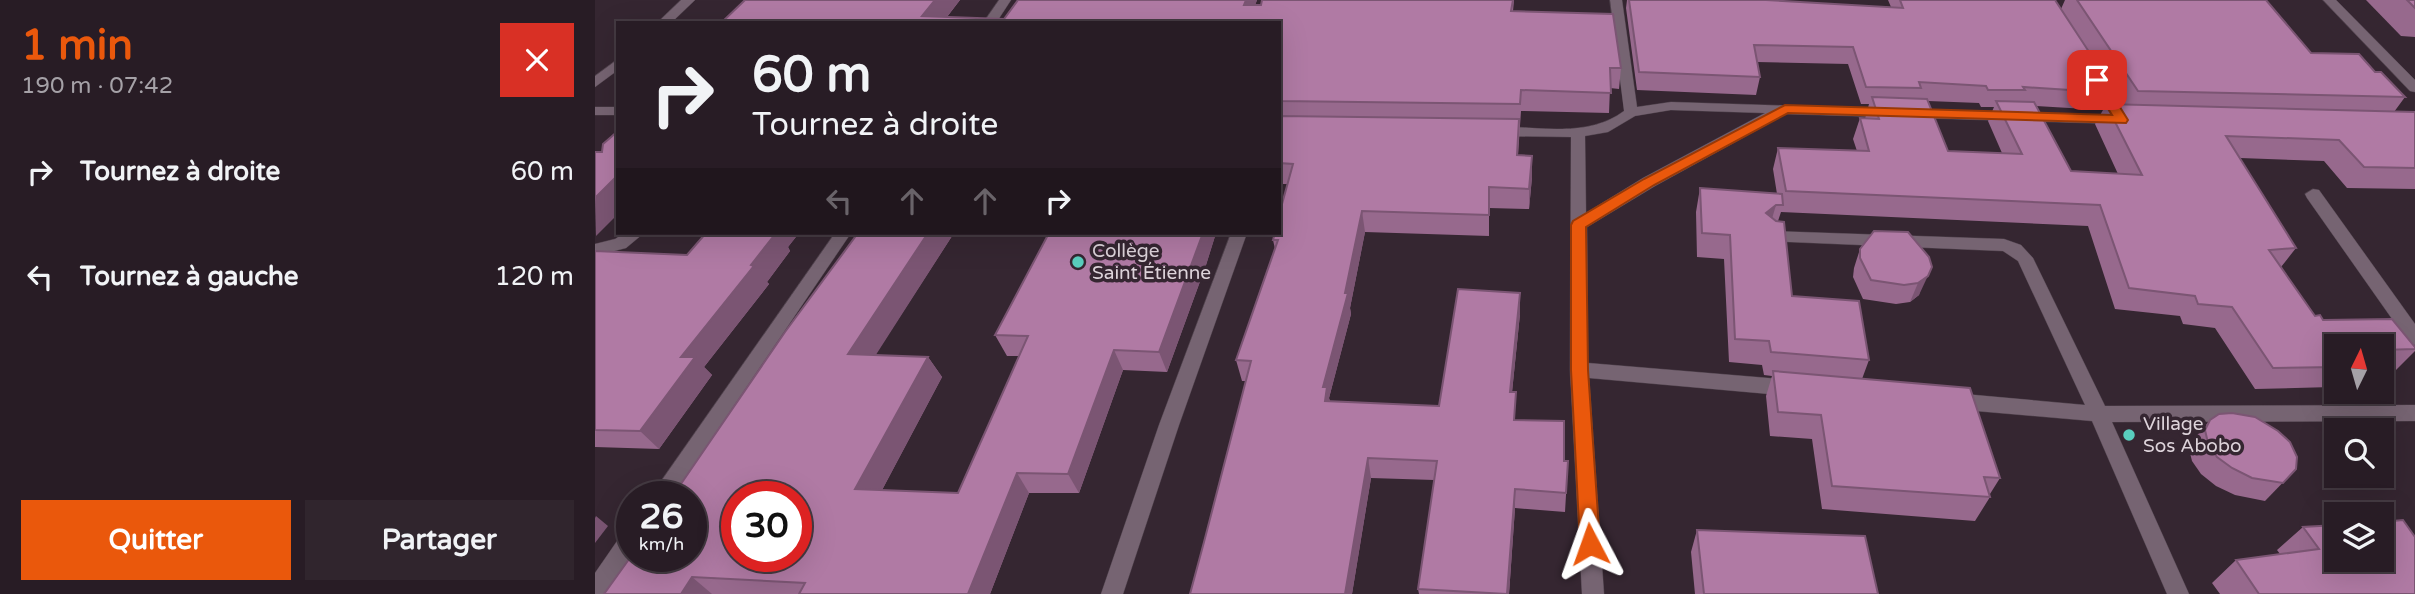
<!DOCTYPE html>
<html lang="fr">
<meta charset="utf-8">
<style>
:root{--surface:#281c25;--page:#30252d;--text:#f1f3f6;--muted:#a5a1a7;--line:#443a42;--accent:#ea580c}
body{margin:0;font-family:"Varela Round",sans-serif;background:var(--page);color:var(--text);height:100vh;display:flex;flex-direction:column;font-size:26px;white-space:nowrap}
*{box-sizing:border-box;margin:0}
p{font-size:23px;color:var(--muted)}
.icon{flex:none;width:38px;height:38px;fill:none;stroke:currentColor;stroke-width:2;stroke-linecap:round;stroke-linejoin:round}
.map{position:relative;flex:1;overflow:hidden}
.panel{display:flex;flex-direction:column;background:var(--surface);width:595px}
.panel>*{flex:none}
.guide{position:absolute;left:21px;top:21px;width:665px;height:214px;border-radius:0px;box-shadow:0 7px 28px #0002,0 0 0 2px var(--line);background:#281c25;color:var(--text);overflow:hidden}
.needle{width:46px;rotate:5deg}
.fabs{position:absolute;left:1729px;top:334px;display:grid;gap:14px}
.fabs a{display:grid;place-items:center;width:70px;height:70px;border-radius:0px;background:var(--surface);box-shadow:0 7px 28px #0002,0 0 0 2px var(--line);font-size:35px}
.speed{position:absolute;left:21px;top:481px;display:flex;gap:14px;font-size:35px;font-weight:700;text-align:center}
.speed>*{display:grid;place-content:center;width:91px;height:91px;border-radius:50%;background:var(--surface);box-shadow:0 7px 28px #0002,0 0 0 2px var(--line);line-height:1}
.speed small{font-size:18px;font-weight:400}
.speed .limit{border:10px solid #d22;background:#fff;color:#111}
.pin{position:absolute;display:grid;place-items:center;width:60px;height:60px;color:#fff;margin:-30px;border-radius:14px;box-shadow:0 4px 10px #0006}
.me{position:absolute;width:77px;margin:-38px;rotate:356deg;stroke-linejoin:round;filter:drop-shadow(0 0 5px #0008)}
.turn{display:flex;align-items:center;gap:24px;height:147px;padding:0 21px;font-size:32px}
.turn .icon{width:91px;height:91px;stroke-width:2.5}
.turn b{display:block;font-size:49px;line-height:60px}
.lanes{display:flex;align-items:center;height:66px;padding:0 21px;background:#0003;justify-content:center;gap:35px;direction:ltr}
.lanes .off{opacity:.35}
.round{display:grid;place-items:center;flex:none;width:74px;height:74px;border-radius:0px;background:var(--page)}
.summary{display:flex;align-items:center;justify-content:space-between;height:119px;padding:0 21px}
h1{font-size:42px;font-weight:700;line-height:52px;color:var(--accent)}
.primary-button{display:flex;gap:14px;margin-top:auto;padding:14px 21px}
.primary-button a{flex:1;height:80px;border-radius:0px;background:var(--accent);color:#fff;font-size:28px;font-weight:700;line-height:80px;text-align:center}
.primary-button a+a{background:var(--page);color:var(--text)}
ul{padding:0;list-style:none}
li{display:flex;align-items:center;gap:21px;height:105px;padding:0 21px}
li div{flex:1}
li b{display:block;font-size:26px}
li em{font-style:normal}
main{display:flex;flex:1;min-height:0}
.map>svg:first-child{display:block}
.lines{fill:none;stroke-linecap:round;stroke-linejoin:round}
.lane-casing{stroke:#4e414b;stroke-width:1}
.street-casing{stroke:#4e414b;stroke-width:1}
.secondary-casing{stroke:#4e414b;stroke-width:1}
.lane{fill:#766472;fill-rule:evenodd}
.street{fill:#766472;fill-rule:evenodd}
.secondary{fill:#766472;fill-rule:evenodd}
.wall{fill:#97698d;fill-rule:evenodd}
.shaded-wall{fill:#7b5573}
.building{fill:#b07aa4;stroke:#7b5573;stroke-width:2;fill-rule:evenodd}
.route{fill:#ea580c;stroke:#983908;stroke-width:2}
.poi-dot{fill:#59cebe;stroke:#352631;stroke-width:2.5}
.labels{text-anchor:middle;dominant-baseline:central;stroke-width:7;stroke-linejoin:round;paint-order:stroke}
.poi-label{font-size:19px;fill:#ddd3da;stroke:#352631;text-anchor:start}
</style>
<main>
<section class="panel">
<div class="summary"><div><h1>1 min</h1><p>190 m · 07:42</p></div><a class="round" style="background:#d93025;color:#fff"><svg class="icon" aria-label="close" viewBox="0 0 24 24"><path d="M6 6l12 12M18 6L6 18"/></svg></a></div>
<ul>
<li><svg class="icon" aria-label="right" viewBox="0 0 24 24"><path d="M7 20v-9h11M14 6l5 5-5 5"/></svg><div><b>Tournez à droite</b></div><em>60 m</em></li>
<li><svg class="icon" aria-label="left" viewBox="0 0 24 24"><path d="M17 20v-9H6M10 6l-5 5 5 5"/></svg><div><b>Tournez à gauche</b></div><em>120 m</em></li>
</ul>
<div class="primary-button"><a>Quitter</a><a>Partager</a></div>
</section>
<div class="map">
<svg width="1820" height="594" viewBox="0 0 1820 594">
<rect width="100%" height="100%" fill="#352631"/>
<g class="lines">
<defs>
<polygon id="lane" points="30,233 49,233 31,248 0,256 0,244 20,239"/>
<g id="street">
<polygon points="404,0 416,0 401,23 388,23"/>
<path d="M1015,0H1027L1042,107L1076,102L1525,116L1532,120L1525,124L1191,114L1060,186L992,227L993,363L1197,380L1204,383L1206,388L1204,393L1197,396L994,378L1009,594H987L975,370L976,137L901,136L894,131L901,126C943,127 993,138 1029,111ZM1076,110L1170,113L1048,178L991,213L990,136L1013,132L1040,116Z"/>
<polygon points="1728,0 1741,0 1820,80 1820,92 1815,91"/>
<rect x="0" y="107" width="23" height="8"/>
<polygon points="1718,189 1724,190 1820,324 1820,345 1814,343 1712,198 1710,194"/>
<polygon points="1176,231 1409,239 1426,245 1438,258 1510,406 1820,405 1820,421 1517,422 1594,594 1572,594 1497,421 1358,409 1351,406 1348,401 1351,396 1358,393 1490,405 1423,261 1408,251 1170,241 1168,237"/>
<polygon points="240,233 256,233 77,497 55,497"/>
<polygon points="636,233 652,233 584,425 528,594 506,594 564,425"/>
<polygon points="37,529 37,556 11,594 0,594 0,573 29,531"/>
</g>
<g id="secondary">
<polygon points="86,0 100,0 76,23 62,23"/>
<polygon points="23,59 23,70 0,87 0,76"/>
</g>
</defs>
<use href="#lane" class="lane-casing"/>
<use href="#street" class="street-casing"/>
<use href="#secondary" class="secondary-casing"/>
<use href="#lane" class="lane"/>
<use href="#street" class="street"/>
<use href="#secondary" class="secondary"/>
</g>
<g class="wall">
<polygon points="150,0 365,0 352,17 409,19 423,0 662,0 660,5 666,5 667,0 919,0 918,11 1026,68 1024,89 1015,88 1014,113 926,111 923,155 937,177 934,209 894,208 894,236 770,232 755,308 756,314 734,398 735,401 844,406 925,314 917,392 920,420 969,461 973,461 970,512 920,508 914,594 824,594 823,589 839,480 776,478 757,594 595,594 609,542 651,381 647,381 641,360 680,249 678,240 693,184 684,184 684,23 126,23"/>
<path d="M1032,0H1171L1296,7L1293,0H1460L1466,9L1470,0H1671L1716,53L1780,72L1810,97L1799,112H1820V189L1752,188L1729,161L1645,158L1701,248L1686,267L1720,316L1728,320L1820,347V351L1801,370H1787V346H1741V383L1737,387L1660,389L1620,328L1588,324L1585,316L1520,309L1493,226L1186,212L1183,221L1197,296L1274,360L1267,379L1405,478L1395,494V497L1380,521L1227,509L1217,439L1175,436L1171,396L1177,376L1169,375L1167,365L1134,362L1129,259L1102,257L1101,212L1105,188L1182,194L1178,169L1183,148L1262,151L1258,139L1265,118L1270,119L1274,104H1266L1253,64L1162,62L1165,77L1161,95L1042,90L1031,8ZM1520,94L1521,95L1527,104H1515ZM1333,101L1384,103L1386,107H1399L1393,121L1407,153L1353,151ZM1441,106L1508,110L1500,124L1523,174L1476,171Z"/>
<polygon points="1771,0 1820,0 1820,37 1806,36"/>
<polygon points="111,233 204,233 193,247 195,251 172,282 174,284 109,367 117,375 64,449 0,447 0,251 92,255"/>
<polygon points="359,233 280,355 333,357 347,377 287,490 363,493 424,356 412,356 400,335 454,233 621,233 611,265 572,372 528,370 484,493 434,493 395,594 9,594"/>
<polygon points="1265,249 1334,257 1324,295 1315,302 1301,304 1268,299 1258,277 1259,268"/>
<polygon points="1615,420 1701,469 1670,501 1640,495 1621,486 1606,474 1597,461 1594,449 1599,439"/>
<polygon points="1708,527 1820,594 1625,594 1617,583 1641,560 1685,554 1682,550"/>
<polygon points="1102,530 1283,594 1100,594 1096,552"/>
</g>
<g class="shaded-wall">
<polygon points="340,0 365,0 347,23 327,16"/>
<polygon points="651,0 662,0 654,23 649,5"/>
<polygon points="937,156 937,177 934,209 934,189"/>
<polygon points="23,175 23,214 1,236 0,198"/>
<polygon points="1181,205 1174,229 1171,213"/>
<polygon points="767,211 770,232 755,308 756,314 734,398 736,408 730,401 728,387 750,293"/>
<polygon points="177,233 204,233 193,247 195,251 172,282 174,284 109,367 117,375 64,449 45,431 86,357 156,265"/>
<polygon points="333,233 359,233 268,375 253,354"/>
<polygon points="608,233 621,233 611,265 572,372 564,352"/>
<polygon points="1337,267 1324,295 1315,302 1323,283"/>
<polygon points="925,293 925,314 915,412 915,392"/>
<polygon points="519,350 528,370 484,493 473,474"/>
<polygon points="333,357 347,377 277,509 260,489"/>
<polygon points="773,458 776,478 757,594 750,594"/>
<polygon points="422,473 434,493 395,594 373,594"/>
<polygon points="920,489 920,508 914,594 912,594"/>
<polygon points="1,516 13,526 0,543 0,518"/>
<polygon points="97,577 117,594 86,594"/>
</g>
<g class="building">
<polygon points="150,0 340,0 327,16 409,19 423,0 651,0 649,5 666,5 667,0 918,0 916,11 1018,14 1026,68 1015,68 1016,93 926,90 925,104 684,101 684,23 126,23"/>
<polygon points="1034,0 1171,0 1308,8 1305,0 1460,0 1521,93 1428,87 1430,90 1393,90 1391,86 1324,82 1326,88 1271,87 1258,47 1159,45 1165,77 1044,72"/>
<polygon points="1482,0 1671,0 1716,53 1764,54 1780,72 1786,72 1810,97 1543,91"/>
<polygon points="1812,0 1820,0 1820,8"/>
<polygon points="1277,97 1332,99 1353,151 1427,154 1401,101 1439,102 1476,171 1547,175 1511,104 1820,112 1820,168 1769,167 1744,140 1631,136 1701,248 1674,250 1720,316 1725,315 1728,320 1797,319 1820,347 1820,349 1787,350 1787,346 1741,346 1741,367 1678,368 1637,307 1603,304 1600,296 1534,288 1505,205 1191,191 1183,148 1274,151 1265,118 1284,119"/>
<polygon points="684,116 924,119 922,155 937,156 934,189 894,187 894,215 767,211 750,293 753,293 728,387 732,387 730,401 844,406 863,289 925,293 915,392 921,392 919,420 969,421 969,461 973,461 971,493 920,489 912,594 823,589 842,461 773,458 750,594 595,594 609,542 656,361 641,360 683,240 678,240 680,233 684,233 684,215 698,164 684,163"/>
<polygon points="23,131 23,175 0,198 0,152 7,152 8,144"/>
<polygon points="1105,188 1187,194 1188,205 1181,205 1171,213 1181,221 1189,222 1197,296 1264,301 1274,360 1176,352 1174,341 1140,339 1135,235 1107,233"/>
<polygon points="1279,231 1313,232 1334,257 1337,267 1333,276 1323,283 1309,285 1276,280 1265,258 1265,249"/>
<polygon points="111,233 181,233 156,265 159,266 86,357 100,357 45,431 0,430 0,251 92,255"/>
<path d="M263,233H333L253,354L333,357L260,489L363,493L433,336L400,335L454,233H608L564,352L519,350L473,474L422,473L373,594H204L210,583L97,577L86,594H9L37,555V556H96V497H77L190,332ZM142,497H201V556H142Z"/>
<polygon points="1178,371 1375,388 1405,478 1389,477 1395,497 1237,486 1226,415 1183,412"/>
<polygon points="1637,413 1660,417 1683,431 1695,442 1702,457 1701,469 1688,483 1657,478 1637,468 1622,457 1613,443 1610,430 1615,420 1624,414"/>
<polygon points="1808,520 1820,537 1820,594 1664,594 1641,560 1724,549 1708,527 1741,525 1741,560 1787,560 1787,522"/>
<polygon points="1102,530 1270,536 1283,594 1109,594"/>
</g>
<polygon class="route" points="1502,76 1508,80 1533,120 1531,123 1193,113 1059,185 991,227 993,370 1005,544 1002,550 995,553 988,550 985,544 976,370 976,225 978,221 1049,179 1190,105 1517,115 1495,80"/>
<g class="poi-dot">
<circle cx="483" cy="262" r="7"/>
<circle cx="1534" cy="435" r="7"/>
</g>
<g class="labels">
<g class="poi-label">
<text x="497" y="251">Collège<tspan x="497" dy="22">Saint Étienne</tspan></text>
<text x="1548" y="424">Village<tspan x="1548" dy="22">Sos Abobo</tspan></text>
</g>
</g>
</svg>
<div class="fabs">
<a><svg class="needle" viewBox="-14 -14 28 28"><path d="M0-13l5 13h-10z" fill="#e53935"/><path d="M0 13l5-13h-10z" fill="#a5a1a7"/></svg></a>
<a><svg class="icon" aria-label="search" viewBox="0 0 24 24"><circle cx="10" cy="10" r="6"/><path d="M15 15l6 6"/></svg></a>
<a><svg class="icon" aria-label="layers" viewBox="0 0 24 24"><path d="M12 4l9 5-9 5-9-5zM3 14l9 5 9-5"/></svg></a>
</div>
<div class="speed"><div>26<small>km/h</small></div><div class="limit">30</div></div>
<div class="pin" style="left:1502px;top:80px;background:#d93025"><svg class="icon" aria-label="arrive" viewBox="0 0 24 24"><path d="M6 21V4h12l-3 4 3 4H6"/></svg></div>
<svg class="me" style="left:995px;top:544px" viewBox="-20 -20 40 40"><path d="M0-17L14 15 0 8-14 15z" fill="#ea580c" stroke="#fff" stroke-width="4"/></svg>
<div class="guide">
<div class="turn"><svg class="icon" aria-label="right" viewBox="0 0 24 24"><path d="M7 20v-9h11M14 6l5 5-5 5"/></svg><div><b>60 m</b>Tournez à droite</div></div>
<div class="lanes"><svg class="icon off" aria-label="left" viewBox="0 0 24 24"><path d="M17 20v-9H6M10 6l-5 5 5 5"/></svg><svg class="icon off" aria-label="ahead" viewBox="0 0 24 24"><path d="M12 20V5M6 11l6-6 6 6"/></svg><svg class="icon off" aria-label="ahead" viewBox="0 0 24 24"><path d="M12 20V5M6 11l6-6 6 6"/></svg><svg class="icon" aria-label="right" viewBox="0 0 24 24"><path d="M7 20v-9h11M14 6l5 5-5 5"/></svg></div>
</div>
</div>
</main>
